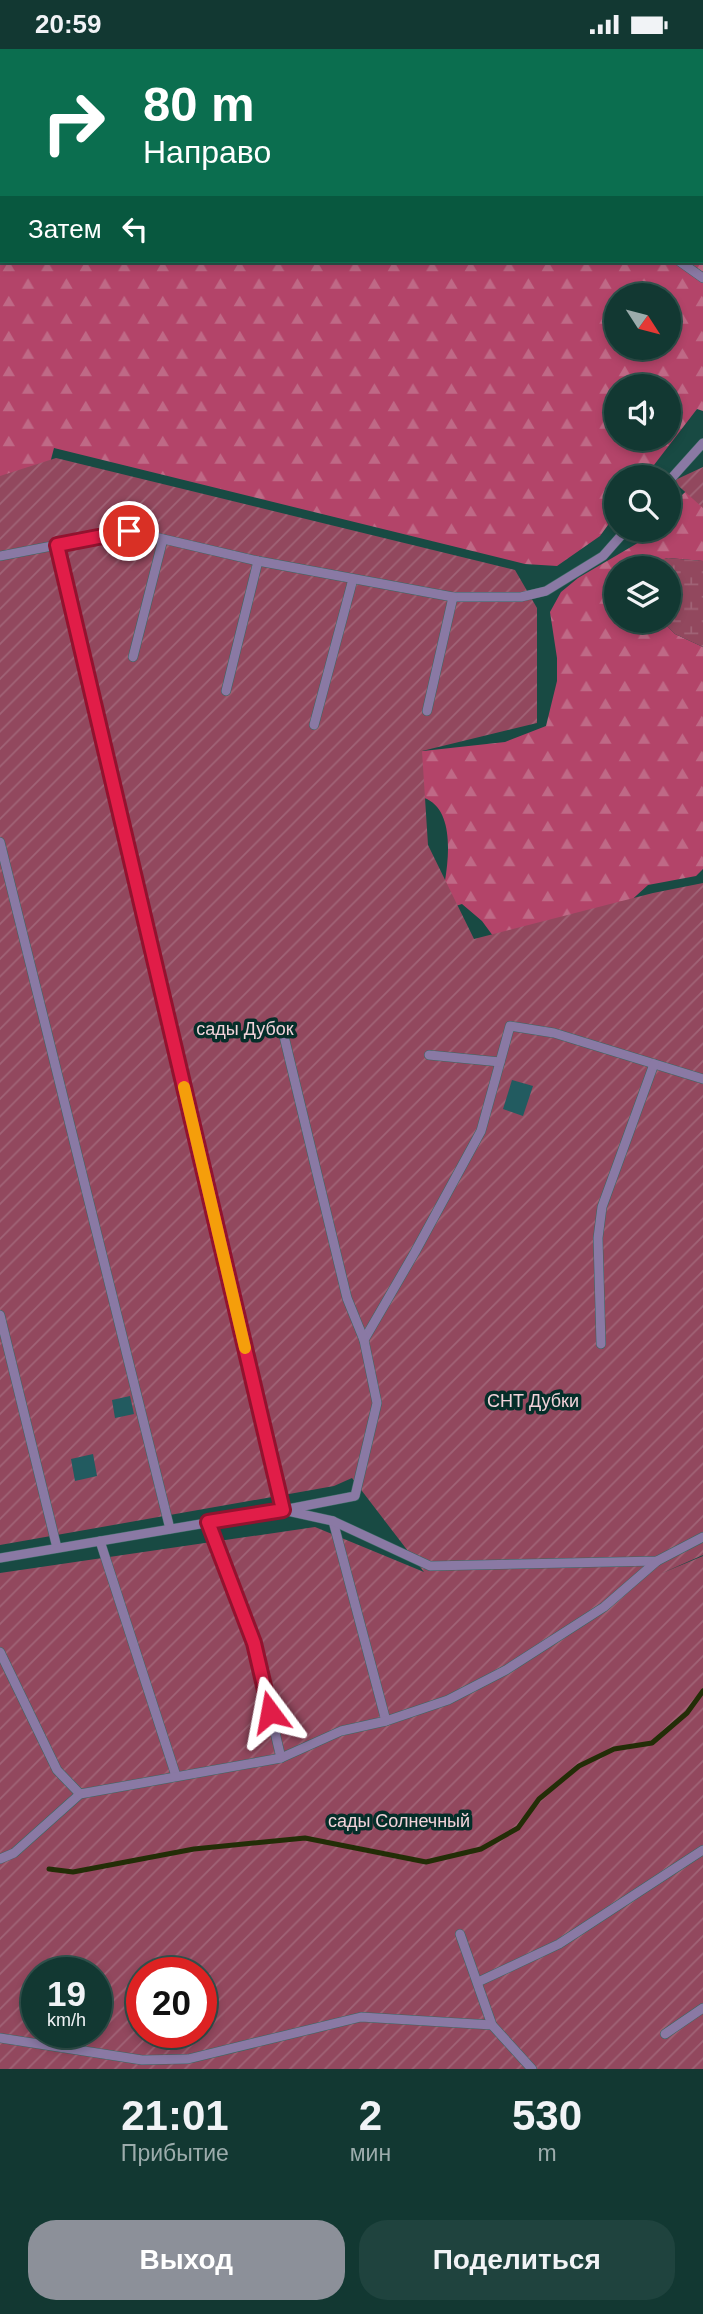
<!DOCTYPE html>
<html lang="ru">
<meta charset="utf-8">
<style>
:root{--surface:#123832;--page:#1f433e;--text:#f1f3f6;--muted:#9cacac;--line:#31524d;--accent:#8c9099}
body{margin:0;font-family:Helvetica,sans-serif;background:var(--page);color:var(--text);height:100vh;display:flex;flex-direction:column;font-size:26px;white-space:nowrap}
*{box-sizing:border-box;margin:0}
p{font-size:23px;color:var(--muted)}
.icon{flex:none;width:38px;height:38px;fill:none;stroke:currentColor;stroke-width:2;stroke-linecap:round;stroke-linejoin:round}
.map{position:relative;height:2020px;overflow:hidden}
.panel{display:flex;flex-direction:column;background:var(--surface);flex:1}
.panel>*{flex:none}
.top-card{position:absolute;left:0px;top:0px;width:704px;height:214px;box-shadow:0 4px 10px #0003,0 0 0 2px var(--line);background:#0b6e4f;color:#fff;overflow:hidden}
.needle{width:46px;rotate:126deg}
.fabs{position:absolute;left:604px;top:234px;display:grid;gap:14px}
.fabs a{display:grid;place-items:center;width:77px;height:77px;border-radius:50%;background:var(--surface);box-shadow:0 4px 10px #0003,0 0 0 2px var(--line);font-size:35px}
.speed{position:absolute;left:21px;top:1908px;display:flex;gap:14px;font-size:35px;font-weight:700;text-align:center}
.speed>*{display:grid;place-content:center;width:91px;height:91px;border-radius:50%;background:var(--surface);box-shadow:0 4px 10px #0003,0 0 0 2px var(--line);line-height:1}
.speed small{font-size:18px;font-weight:400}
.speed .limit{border:10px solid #d22;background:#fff;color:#111}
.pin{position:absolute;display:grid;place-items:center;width:60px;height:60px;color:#fff;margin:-30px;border:4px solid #fff;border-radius:50%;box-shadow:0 2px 7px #0007}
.me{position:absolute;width:77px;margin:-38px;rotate:347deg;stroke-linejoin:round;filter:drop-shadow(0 0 5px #0008)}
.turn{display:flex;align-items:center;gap:24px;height:147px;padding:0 28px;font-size:32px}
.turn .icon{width:91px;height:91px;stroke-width:2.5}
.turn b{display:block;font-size:49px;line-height:60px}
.then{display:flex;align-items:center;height:66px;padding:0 28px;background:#0003;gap:14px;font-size:26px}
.eta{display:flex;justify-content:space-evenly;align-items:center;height:119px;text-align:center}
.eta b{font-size:42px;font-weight:800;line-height:49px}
.cta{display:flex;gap:14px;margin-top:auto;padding:14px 28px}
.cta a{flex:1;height:80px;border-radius:28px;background:var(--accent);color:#fff;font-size:28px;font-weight:800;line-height:80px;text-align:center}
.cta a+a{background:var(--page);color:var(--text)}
.status{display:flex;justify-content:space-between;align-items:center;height:49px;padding:0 35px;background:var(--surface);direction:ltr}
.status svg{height:19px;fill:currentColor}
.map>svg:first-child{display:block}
.forest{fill:url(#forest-firs);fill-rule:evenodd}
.wetland{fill:url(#wetland-marsh)}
.garden{fill:url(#garden-furrows);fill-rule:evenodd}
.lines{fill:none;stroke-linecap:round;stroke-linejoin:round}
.stream{stroke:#232d07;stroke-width:5}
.building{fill:#225b60}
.lane-casing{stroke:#396a63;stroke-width:10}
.lane{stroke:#8a79a4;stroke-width:9}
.route-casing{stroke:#92132f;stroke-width:18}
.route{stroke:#e11d48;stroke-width:12}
.slow{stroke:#f59e0b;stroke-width:12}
.labels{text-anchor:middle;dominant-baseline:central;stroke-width:7;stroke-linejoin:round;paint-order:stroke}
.park-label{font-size:18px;fill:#f2d3da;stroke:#052e29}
</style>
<div class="status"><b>20:59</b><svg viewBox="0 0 49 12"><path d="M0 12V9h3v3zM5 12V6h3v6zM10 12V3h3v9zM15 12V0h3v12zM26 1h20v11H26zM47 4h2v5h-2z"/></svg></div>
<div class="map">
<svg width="703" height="2020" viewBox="0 0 703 2020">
<defs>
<pattern id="forest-firs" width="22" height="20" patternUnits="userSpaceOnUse" patternTransform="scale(1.75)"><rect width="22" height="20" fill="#b34469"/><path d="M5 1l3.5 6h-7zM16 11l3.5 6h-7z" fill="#bf6986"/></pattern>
<pattern id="wetland-marsh" width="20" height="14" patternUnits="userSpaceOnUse" patternTransform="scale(1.75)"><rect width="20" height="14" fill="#92485e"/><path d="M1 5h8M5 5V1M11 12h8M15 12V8" fill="none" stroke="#a06376"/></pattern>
<pattern id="garden-furrows" width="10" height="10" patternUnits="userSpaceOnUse" patternTransform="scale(1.75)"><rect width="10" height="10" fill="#92485e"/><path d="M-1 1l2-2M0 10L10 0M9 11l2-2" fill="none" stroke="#a06376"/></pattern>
</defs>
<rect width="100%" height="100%" fill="#184a43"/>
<g class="forest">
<path d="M0,0H703V362L697,360L644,429H616V465L600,487L557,517L525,515L54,399L44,437L0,470ZM2,2H702V212H2ZM616,247H668V299H616ZM616,338H668V390H616Z"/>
<path d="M703,428V512L668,509L627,520H616V572H662L675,585L703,598V820L696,827L648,836L615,866L496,891L482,872L462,855L439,862C445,834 461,767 427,750C420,747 409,748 401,744C378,734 355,722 332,712L505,693L546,677L557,632V609L550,563L561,543L578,529L636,495L653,481H668L669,463L683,445Z"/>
</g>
<polygon class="wetland" points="668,509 703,512 703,598 675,585 662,572 668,572 668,520 627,520"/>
<g class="garden">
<path d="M56,409L515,521L537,559V674L422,702L428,796L474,890L653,844L703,834V1506L660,1525L703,1507V2020H0V1524L315,1478L424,1523L352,1429L334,1437L0,1496V427ZM37,1923H96V1983H37ZM142,1923H201V1983H142Z"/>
<polygon points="703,418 703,459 673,432"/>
</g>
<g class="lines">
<polyline class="stream" points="49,1820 73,1823 194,1800 305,1789 426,1813 481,1800 518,1779 539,1750 579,1717 614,1700 652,1694 687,1664 703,1642"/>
</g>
<g class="building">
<polygon points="512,1031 533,1037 523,1067 503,1060"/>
<polygon points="130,1347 134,1365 115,1369 112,1351"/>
<polygon points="93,1405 97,1427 75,1432 71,1410"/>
</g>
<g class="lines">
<defs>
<g id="lane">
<polyline points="355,0 363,2"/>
<polyline points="679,212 703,229"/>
<polyline points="668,433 703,394"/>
<polyline points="57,496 283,1461 355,1447 377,1354 364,1291 415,1203 481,1082 510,977 554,984 703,1030"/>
<polyline points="0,507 129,482 258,512 453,548 521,548 546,542 603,507 626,481"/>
<polyline points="133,608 163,490"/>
<polyline points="226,642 258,512"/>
<polyline points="427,662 453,548"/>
<polyline points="314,676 353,530"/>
<polyline points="0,793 170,1480"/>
<polyline points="283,983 347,1249 364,1291"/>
<polyline points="429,1006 500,1013"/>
<polyline points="0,1266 57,1499"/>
<polyline points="601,1295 598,1189 602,1158 654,1015"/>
<polyline points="333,1472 386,1672"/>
<polyline points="208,1473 254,1594 281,1709"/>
<polyline points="100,1492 176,1727"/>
<polyline points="0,1509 283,1461 333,1472 430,1517 657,1512 703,1488"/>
<polyline points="0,1603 57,1721 80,1745"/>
<polyline points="0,1810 14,1804 80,1745 281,1709 341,1682 386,1672 448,1651 506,1621 604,1558 657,1512"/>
<polyline points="460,1885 492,1976 532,2020"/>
<polyline points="478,1933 559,1895 703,1801"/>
<polyline points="665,1985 703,1959"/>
<polyline points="0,1989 142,2011 188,2010 361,1968 492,1976"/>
</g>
</defs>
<use href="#lane" class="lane-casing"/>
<use href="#lane" class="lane"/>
</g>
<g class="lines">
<defs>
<polyline id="route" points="129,482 57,496 283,1461 208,1473 254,1594 270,1663"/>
</defs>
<use href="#route" class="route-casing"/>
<use href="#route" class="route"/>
<polyline class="slow" points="184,1038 245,1299"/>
</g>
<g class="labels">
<g class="park-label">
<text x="245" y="980">сады Дубок</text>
<text x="533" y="1352">СНТ Дубки</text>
<text x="399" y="1772">сады Солнечный</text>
</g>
</g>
</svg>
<div class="fabs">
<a><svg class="needle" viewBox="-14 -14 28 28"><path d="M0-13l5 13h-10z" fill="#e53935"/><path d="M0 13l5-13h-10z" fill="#9cacac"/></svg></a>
<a><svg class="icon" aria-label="sound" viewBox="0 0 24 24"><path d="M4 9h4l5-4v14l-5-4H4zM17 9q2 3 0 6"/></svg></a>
<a><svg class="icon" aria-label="search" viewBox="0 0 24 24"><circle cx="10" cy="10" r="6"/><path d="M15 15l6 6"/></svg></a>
<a><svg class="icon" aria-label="layers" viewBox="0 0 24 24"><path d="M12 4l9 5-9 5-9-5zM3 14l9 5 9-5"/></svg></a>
</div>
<div class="speed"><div>19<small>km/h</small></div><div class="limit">20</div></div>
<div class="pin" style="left:129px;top:482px;background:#d93025"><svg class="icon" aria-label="arrive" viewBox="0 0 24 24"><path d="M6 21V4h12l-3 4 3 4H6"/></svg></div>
<svg class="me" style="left:270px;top:1663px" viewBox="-20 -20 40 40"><path d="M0-17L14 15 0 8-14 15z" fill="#e11d48" stroke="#fff" stroke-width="4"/></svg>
<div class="top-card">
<div class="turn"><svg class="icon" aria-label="right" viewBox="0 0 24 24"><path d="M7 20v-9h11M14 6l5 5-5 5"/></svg><div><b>80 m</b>Направо</div></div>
<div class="then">Затем<svg class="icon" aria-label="left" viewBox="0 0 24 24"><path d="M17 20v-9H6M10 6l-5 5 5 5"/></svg></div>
</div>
</div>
<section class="panel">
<div class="eta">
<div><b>21:01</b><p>Прибытие</p></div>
<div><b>2</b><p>мин</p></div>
<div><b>530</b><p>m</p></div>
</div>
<div class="cta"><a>Выход</a><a>Поделиться</a></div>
</section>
